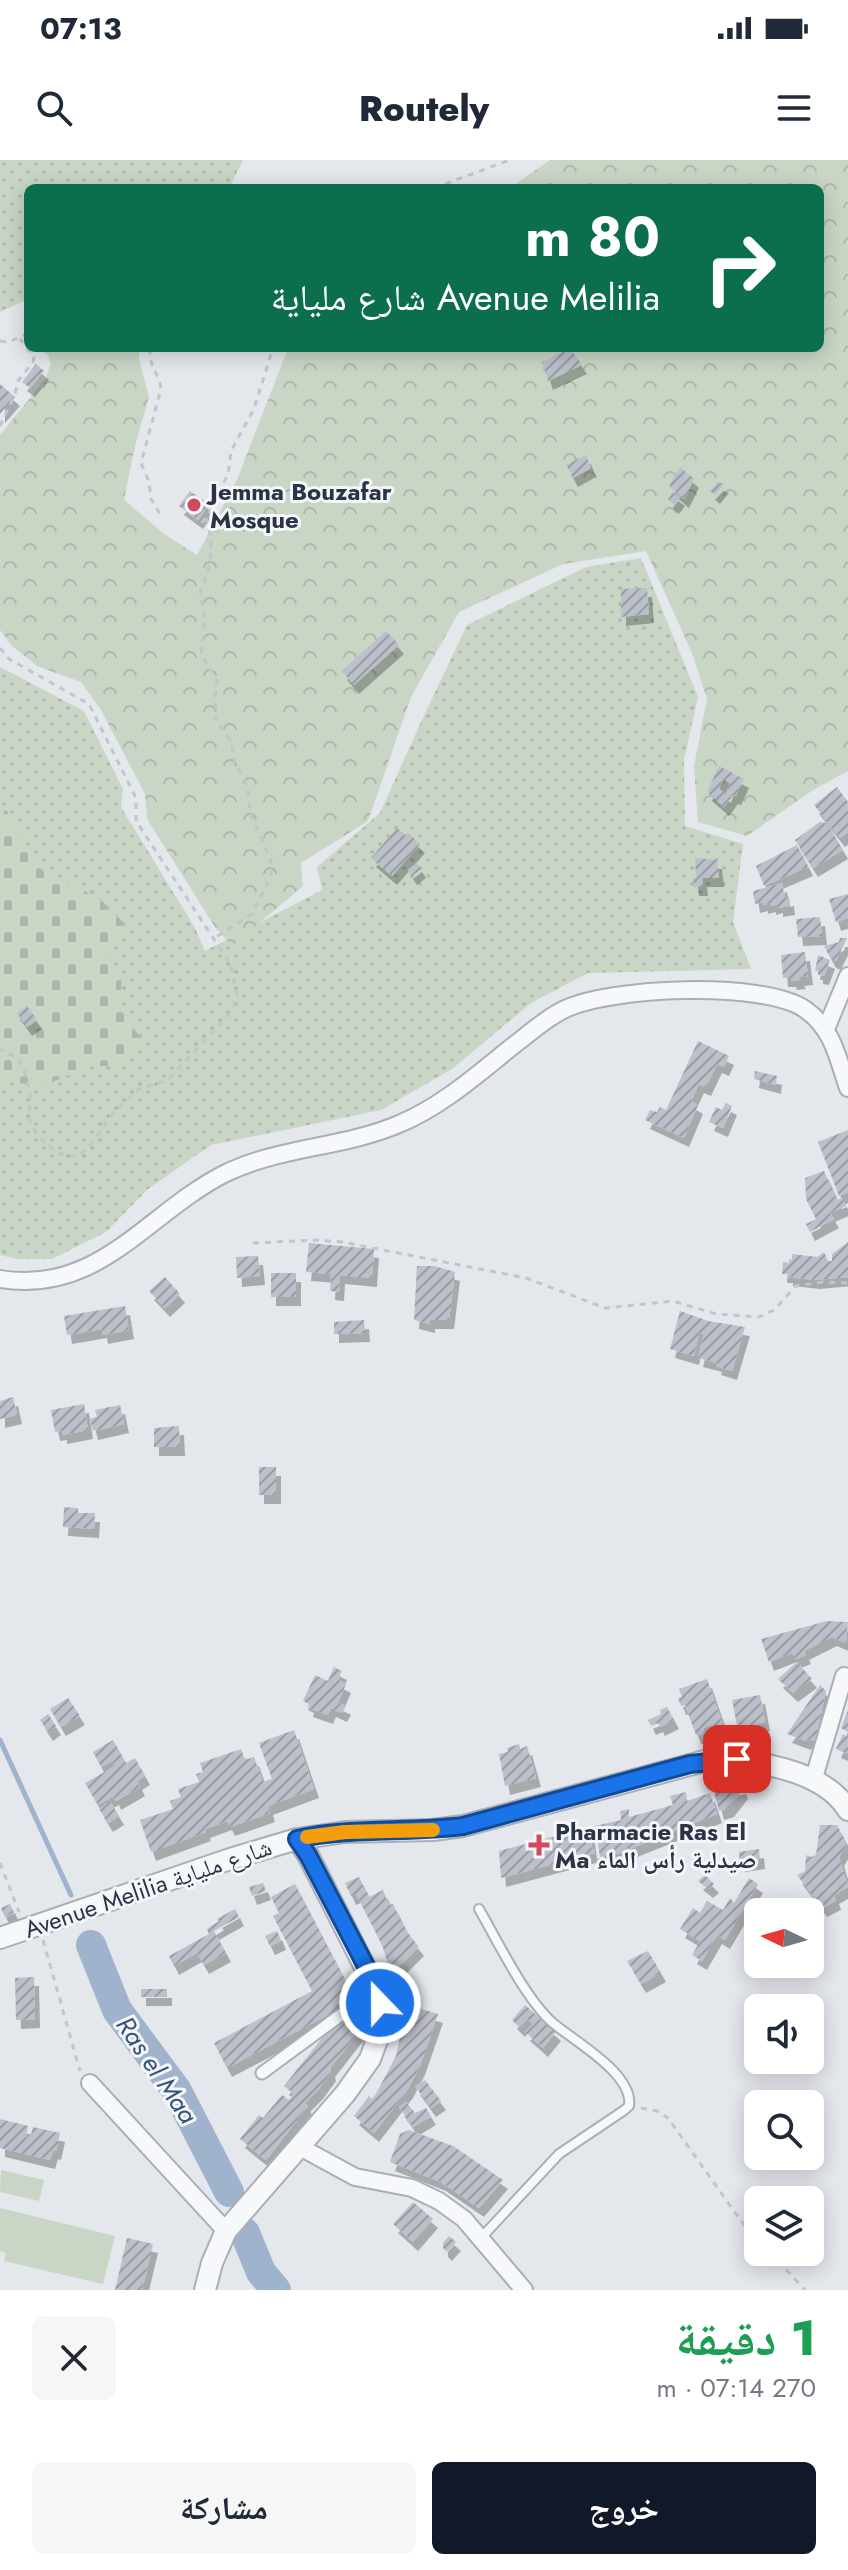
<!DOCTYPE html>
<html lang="ar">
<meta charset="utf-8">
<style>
:root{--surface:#fff;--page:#f6f6f7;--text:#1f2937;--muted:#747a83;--accent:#111827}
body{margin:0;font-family:Jost,"Noto Naskh Arabic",sans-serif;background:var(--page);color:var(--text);direction:rtl;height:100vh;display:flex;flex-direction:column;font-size:30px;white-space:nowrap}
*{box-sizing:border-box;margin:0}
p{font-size:26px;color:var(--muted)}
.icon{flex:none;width:44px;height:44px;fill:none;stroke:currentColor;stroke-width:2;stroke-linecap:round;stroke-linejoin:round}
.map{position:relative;height:2130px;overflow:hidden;direction:ltr}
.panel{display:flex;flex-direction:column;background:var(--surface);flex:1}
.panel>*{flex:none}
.hud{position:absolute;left:24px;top:24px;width:800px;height:168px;border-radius:12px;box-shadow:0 4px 20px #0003;direction:rtl;background:#0b6e4f;color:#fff;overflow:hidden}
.needle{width:52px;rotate:275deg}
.tools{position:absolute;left:744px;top:1738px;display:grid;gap:16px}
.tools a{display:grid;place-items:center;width:80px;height:80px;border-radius:12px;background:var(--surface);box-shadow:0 4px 20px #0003;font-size:40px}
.pin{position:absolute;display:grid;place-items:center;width:68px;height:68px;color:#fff;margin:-34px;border-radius:16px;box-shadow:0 4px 12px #0006}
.me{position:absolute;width:88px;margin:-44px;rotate:338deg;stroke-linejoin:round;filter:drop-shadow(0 0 6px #0008)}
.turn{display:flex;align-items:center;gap:28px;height:168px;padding:0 32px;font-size:36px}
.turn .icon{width:104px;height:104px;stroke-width:2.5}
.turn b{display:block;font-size:56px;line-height:68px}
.round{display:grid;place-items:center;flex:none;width:84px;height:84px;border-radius:12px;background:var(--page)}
.headline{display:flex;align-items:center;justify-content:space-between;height:136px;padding:0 32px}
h1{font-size:48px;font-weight:800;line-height:60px;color:#1e9e55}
.cta{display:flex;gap:16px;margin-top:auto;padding:16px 32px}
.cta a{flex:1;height:92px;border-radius:12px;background:var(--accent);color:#fff;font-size:32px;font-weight:800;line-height:92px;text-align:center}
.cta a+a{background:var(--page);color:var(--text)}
.status{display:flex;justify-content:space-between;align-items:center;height:56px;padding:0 40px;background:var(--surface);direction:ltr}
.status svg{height:22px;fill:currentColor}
header{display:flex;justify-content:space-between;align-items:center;height:104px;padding:0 32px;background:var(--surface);font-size:36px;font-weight:800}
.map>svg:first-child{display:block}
.grass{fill:url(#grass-dots)}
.forest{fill:url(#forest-crowns)}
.cemetery{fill:url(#cemetery-stones)}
.park{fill:#c9d6c5}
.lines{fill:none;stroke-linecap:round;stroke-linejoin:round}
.stream{stroke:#9fb4cc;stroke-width:5}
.river{stroke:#9fb4cc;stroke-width:30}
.building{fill:url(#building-hatch);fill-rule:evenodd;filter:url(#shadow)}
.service-casing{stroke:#a9aeb7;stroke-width:12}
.pedestrian-casing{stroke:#a9aeb7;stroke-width:15}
.minor-casing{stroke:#a9aeb7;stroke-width:20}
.tertiary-casing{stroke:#a9aeb7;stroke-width:24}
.path{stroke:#c2c5cb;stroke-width:3;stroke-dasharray:6 6;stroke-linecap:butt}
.service{stroke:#f7f8fa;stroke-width:8}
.pedestrian{stroke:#f7f8fa;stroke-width:11}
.minor{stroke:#f7f8fa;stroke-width:16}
.tertiary{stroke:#f7f8fa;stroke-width:20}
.route-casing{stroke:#114b97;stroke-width:20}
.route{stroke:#1a73e8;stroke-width:14}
.slow{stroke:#f59e0b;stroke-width:14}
.poi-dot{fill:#d1495b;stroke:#f4f6f9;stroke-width:3}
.labels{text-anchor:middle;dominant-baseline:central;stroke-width:6;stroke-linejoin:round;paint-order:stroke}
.poi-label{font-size:24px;font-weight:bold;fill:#2b3445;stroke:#f4f6f9;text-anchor:start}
.street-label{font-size:24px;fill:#2b3445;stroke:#f4f6f9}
.water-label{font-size:26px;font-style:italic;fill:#34527a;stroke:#f4f6f9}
</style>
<div class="status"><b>07:13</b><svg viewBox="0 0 49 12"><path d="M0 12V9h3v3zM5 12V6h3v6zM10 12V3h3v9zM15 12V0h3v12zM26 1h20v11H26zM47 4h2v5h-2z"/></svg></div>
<header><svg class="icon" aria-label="menu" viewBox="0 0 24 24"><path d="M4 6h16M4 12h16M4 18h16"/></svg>Routely<svg class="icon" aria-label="search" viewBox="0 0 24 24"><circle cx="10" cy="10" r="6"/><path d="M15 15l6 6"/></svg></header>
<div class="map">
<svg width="848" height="2130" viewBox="0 0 848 2130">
<defs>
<pattern id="grass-dots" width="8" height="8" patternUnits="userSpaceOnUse" patternTransform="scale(2)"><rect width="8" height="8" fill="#c9d6c5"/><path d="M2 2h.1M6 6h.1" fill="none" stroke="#adb8ab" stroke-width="1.8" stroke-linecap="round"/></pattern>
<pattern id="forest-crowns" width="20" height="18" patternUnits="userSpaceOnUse" patternTransform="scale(2)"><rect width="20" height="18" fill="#c9d6c5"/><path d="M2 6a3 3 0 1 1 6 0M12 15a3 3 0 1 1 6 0" fill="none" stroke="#adb8ab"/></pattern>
<pattern id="cemetery-stones" width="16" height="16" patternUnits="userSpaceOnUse" patternTransform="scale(2)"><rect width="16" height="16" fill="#c9d6c5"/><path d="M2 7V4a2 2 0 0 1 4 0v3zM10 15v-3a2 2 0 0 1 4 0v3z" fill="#adb8ab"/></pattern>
<pattern id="building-hatch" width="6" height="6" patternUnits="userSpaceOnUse" patternTransform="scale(2)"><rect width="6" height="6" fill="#bbc0ca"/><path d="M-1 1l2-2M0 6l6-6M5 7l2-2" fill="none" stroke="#989da6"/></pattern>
<filter id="shadow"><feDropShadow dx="5" dy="9" stdDeviation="0" flood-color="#0004"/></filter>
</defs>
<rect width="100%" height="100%" fill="#e4e7ec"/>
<g class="grass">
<polygon points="0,0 243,0 229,28 28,28 28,139 0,152"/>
<polygon points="641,398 698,537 684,600 685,666 743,684 733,762 751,809 588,813 531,843 452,909 381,950 211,985 148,1029 106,1072 52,1099 17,1099 0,1095 0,507 84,551 123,629 121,647 195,768 205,791 322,730 317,707 380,653 420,564 467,465 586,407"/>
</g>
<polygon class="forest" points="550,0 848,0 848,611 813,630 747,676 698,662 694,606 707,539 692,493 646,391 563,404 459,452 411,537 368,661 301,703 303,726 232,786 215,767 147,659 145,634 101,550 81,522 37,506 12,486 0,470 0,275 46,218 51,203 48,195 37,188 140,188 139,199 149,237 135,286 124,340 164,374 197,395 237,320 288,188 820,188 820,28 510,28"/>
<polygon class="cemetery" points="0,650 7,651 41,709 100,739 125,764 107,801 122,812 120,849 145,884 122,906 92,906 40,927 0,919"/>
<g class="park">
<polygon points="1,2010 44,2020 39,2041 0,2032"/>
<polygon points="0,2048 115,2076 103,2124 4,2101 6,2093 0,2091"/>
</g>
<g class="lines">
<polyline class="stream" points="0,1580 71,1735"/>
<g class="river">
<polyline points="91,1785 117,1850 177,1931 229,2032"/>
<polyline points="245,2073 261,2112 276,2130"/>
</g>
</g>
<g class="building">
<polygon points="570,188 582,205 548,221 542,202"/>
<polygon points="36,204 44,211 30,228 22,222"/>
<polygon points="0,224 15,237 0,254"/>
<polygon points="586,295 591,308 573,318 566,305"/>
<polygon points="680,307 694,319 684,339 669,326"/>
<polygon points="718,322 724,324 715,335 710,331"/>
<polygon points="190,331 209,344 198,360 179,346"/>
<polygon points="673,332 680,337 674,345 668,339"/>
<polygon points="647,428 649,454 621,457 621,429"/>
<polygon points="386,471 399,485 354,525 342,511"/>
<path d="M719,606L744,619L736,636L733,635L724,647L707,632ZM723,619L730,623L726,634L719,629Z"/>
<polygon points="837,627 848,642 848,672 840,678 814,645"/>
<polygon points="820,662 827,663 843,690 813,708 795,680"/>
<polygon points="397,668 406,676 408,673 420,684 392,716 371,698"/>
<polygon points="797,685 808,707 764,726 756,706"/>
<polygon points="695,698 717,700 719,718 702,718 703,727 694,727 693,718 696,718"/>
<polygon points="417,703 421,709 412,716 408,710"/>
<polygon points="782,723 785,738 789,737 790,746 778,748 778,744 771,746 771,743 763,745 763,742 755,744 753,731"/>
<polygon points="848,734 848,758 836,762 829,739"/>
<polygon points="820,757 822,776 798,777 796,759"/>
<polygon points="840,778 847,778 836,801 831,799 824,786 839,782"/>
<polygon points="805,792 808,816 799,817 801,820 792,821 791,818 783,818 781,795"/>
<polygon points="818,795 830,800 824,816 818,815 818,811 815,811"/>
<polygon points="27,846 37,860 27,867 17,853"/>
<polygon points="698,881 729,896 724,907 717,904 706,927 699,924 691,941 698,945 684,978 645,960 650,950 657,952 660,947 666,950"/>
<polygon points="755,911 777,916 776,925 754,919"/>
<polygon points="726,943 732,946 723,968 709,962 716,947 722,950"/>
<polygon points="848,970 848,1032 839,1036 818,982"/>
<polygon points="824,1011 837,1040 842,1038 846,1046 830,1053 834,1059 810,1072 806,1064 816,1059 806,1039 805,1018"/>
<polygon points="848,1082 848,1117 815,1120 788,1117 788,1114 782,1114 783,1102 789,1103 789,1099 792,1100 792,1094 817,1097 824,1092 828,1101 832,1101 832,1094"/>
<polygon points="309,1083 374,1089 372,1118 340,1115 339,1132 330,1131 331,1114 306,1112"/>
<polygon points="258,1096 260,1116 237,1118 236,1097"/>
<polygon points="417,1106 434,1106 455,1112 449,1160 430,1160 430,1164 414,1160"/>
<rect x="271" y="1113" width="25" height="24"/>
<polygon points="165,1117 180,1134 165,1148 149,1131"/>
<polygon points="125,1146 129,1170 103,1175 102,1169 67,1175 64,1156"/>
<polygon points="680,1151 708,1161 745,1167 732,1211 716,1206 717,1203 698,1198 704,1174 699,1173 694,1196 670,1189"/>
<polygon points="364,1160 365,1173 334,1174 334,1162"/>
<polygon points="13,1237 17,1255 0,1259 0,1241"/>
<polygon points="84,1244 88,1270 62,1275 62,1271 55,1272 51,1250"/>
<polygon points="120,1245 124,1264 93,1271 90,1259 97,1257 95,1250"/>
<polygon points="179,1266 180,1287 154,1287 154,1268"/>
<rect x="259" y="1307" width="17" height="28"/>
<polygon points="64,1347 78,1348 78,1353 95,1353 94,1369 63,1367"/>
<polygon points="827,1461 848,1462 846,1483 832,1477 804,1491 806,1495 796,1499 792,1493 769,1502 761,1479"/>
<polygon points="797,1502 812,1519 793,1533 778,1519"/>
<polygon points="334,1507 342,1511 338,1520 346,1524 338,1542 346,1546 342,1553 331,1548 328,1555 308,1548 309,1544 303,1541 315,1515 328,1521"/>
<polygon points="707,1519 723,1565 717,1569 712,1565 704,1568 702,1575 696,1575 685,1545 681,1546 678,1538 682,1537 679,1529"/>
<polygon points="820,1525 826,1531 815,1581 808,1579 806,1581 787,1574"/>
<polygon points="760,1535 765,1562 738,1570 732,1540"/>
<polygon points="68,1538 80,1556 61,1567 50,1549"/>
<polygon points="667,1547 674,1560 660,1567 658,1563 651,1566 648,1560 661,1554 660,1550"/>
<polygon points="848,1550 848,1572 841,1568"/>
<polygon points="48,1554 56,1566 48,1572 40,1560"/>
<polygon points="294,1570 314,1629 268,1646 270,1653 230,1667 227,1661 205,1669 206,1672 151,1692 140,1660 173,1649 170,1641 181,1637 178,1629 199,1622 196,1614 203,1612 200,1603 241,1589 245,1600 254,1597 263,1622 272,1619 259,1583"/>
<polygon points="843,1574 848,1577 848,1594 836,1589"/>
<polygon points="113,1580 126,1603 135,1598 145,1616 137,1621 140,1627 130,1633 116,1641 114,1636 98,1645 85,1623 115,1606 112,1601 101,1607 93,1592"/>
<polygon points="519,1584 520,1589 527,1586 536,1618 505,1626 499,1594 508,1592 507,1588"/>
<polygon points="741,1625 743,1630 729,1648 719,1651 714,1631"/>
<polygon points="686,1632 687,1641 710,1633 717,1654 620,1693 600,1697 595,1666 621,1660 620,1651 629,1649 629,1657 673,1645 670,1636"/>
<polygon points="110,1641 119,1656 108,1663 99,1649"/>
<polygon points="820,1665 837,1665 847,1684 839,1697 848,1727 834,1735 836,1741 822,1748 797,1715 805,1711 806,1695 811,1697 816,1695"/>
<polygon points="589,1667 592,1690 595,1689 595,1693 501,1718 499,1691"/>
<polygon points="759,1689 760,1700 740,1703 739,1692"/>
<polygon points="705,1715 714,1724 708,1729 698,1721"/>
<polygon points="359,1717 369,1737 383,1730 389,1745 393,1744 407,1772 419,1787 394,1812 390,1810 382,1785 356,1734 351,1736 345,1723"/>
<polygon points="749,1718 758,1724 725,1780 717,1775 702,1801 692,1795 700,1781 680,1769 693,1748 700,1753 707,1741 723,1750 730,1738 734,1743"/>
<polygon points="263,1723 266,1731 252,1736 249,1727"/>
<polygon points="295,1724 351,1831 340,1837 345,1846 227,1908 214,1883 312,1831 273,1756 279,1753 271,1737"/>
<polygon points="10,1744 14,1753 5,1757 1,1748"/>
<polygon points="235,1749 239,1757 214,1771 226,1793 204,1805 197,1793 174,1806 169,1796 209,1774 207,1769 219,1761 217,1759"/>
<polygon points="277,1771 281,1781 270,1786 265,1776"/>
<polygon points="648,1791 661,1813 641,1824 627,1801"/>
<polygon points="34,1817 35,1859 16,1860 15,1818"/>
<rect x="141" y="1829" width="26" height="8"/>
<polygon points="525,1845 556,1872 543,1888 525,1872 533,1864 527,1859 520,1868 512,1860"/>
<polygon points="415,1847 438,1854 420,1906 408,1929 374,1973 354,1956 369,1936 372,1939 376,1934 396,1896 406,1848 415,1849"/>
<polygon points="341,1854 360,1870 330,1908 331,1912 318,1930 305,1943 308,1946 266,2000 240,1979 259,1955 263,1958 282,1935 289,1940 294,1934 284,1926"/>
<polygon points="425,1920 441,1941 431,1948 415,1926"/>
<polygon points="406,1942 415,1953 426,1948 431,1956 413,1967 399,1947"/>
<polygon points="0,1959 28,1966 26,1977 30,1978 33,1967 60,1973 56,1991 53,1990 50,2000 0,1988"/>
<polygon points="409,1970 453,1986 503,2020 479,2048 441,2022 390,2002 400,1974"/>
<polygon points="413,2042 433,2059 413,2082 393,2064"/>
<polygon points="449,2076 456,2082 447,2092 443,2088 443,2083"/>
<polygon points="127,2078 153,2084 142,2130 115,2130"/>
</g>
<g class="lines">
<defs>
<path id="service" d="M479,1749C497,1780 526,1840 553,1863C574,1881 634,1914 629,1946L623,1951L559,1994L481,2078"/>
<polyline id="pedestrian" points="262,1913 376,1829"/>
<g id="minor">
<polyline points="826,869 848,816"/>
<path d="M0,1119C99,1135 146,1054 224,1014C278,987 343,988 399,964C443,946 481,911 518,882C532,871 547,858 563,850C608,827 764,820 806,850C833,869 838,899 848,928"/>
<polyline points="813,1621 844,1516"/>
<polyline points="90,1923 226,2071"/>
<polyline points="300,1987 355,2017 412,2028 439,2041 464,2059 524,2130"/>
</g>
<g id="tertiary">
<path d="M0,1778L230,1699L297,1679L345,1672L433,1670L463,1666L708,1600C752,1599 823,1609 848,1650"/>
<polyline points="205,2130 212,2103 226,2071 345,1934 370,1899 377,1880 381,1859 376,1829 308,1695 297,1679"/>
</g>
</defs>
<use href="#service" class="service-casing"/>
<use href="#pedestrian" class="pedestrian-casing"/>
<use href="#minor" class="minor-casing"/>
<use href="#tertiary" class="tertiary-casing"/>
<g class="path">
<polyline points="434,28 510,0"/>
<polyline points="0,181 9,182 28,173"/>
<path d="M150,188C149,209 159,212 161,229L141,303L149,322L151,339L160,354"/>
<polyline points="0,266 15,234 18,221 33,202 34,197 20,179"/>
<path d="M206,358C215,382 211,410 200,432C205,454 205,472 201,494L217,520L215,539L216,560L231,581L234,600L248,629L250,653L271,701V716L252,754L213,779"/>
<polyline points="202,363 216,343 214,338 228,315 231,291 254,249 273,188"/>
<polyline points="0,488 9,499 89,544 136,638 136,661 231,805 237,835 231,852 168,920 139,929 112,954 94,981 78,997 57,993 38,976 29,960 30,934 25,912 17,897 0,890"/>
<polyline points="253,1083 316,1080 342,1082 526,1118 605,1148 673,1141 716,1154 759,1157 774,1150 796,1126 823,1122 848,1123"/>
<polyline points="0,1703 19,1752"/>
<polyline points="43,1780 80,1911"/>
<polyline points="641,1948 657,1951 668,1958 741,2061 758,2080"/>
<polyline points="770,2092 805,2130"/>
</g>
<use href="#service" class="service"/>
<use href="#pedestrian" class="pedestrian"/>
<use href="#minor" class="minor"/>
<use href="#tertiary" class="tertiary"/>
</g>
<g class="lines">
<defs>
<path id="route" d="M380,1843L369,1812L308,1695L297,1679C351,1667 408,1673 463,1666L690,1604L737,1599"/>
</defs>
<use href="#route" class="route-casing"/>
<use href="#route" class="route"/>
<polyline class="slow" points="307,1677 345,1672 433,1670"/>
</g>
<g class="poi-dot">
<circle cx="194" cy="345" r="8"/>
<path d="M535 1673h8v8h8v8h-8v8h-8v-8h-8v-8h8z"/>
</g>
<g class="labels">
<g class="poi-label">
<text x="210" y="331">Jemma Bouzafar<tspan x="210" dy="28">Mosque</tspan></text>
<text x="555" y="1671">Pharmacie Ras El<tspan x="555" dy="28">Ma صيدلية رأس الماء</tspan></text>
</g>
<g class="street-label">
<text transform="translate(148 1728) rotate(-19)">Avenue Melilia شارع ملياية</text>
</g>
<g class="water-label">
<text transform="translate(157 1910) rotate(56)">Ras el Maa</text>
</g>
</g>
</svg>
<div class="tools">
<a><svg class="needle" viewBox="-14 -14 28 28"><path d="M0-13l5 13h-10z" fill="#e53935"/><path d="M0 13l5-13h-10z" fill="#747a83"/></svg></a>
<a><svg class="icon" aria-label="sound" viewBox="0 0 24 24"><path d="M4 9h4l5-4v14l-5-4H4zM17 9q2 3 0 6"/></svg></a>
<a><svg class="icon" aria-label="search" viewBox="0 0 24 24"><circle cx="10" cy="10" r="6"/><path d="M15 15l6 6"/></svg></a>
<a><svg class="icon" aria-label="layers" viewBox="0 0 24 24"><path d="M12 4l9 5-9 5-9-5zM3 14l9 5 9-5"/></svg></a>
</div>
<div class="pin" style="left:737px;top:1599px;background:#d93025"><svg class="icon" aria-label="arrive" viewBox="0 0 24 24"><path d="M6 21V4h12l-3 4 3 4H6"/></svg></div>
<svg class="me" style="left:380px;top:1843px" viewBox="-20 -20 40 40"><circle r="17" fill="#1a73e8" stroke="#fff" stroke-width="3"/><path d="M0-11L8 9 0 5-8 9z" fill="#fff"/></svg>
<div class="hud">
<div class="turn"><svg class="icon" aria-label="right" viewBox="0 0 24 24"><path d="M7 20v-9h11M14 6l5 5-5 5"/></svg><div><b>80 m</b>Avenue Melilia شارع ملياية</div></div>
</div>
</div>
<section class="panel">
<div class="headline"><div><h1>1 دقيقة</h1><p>270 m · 07:14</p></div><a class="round"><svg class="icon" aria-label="close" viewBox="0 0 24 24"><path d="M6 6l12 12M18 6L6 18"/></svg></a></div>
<div class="cta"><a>خروج</a><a>مشاركة</a></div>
</section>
